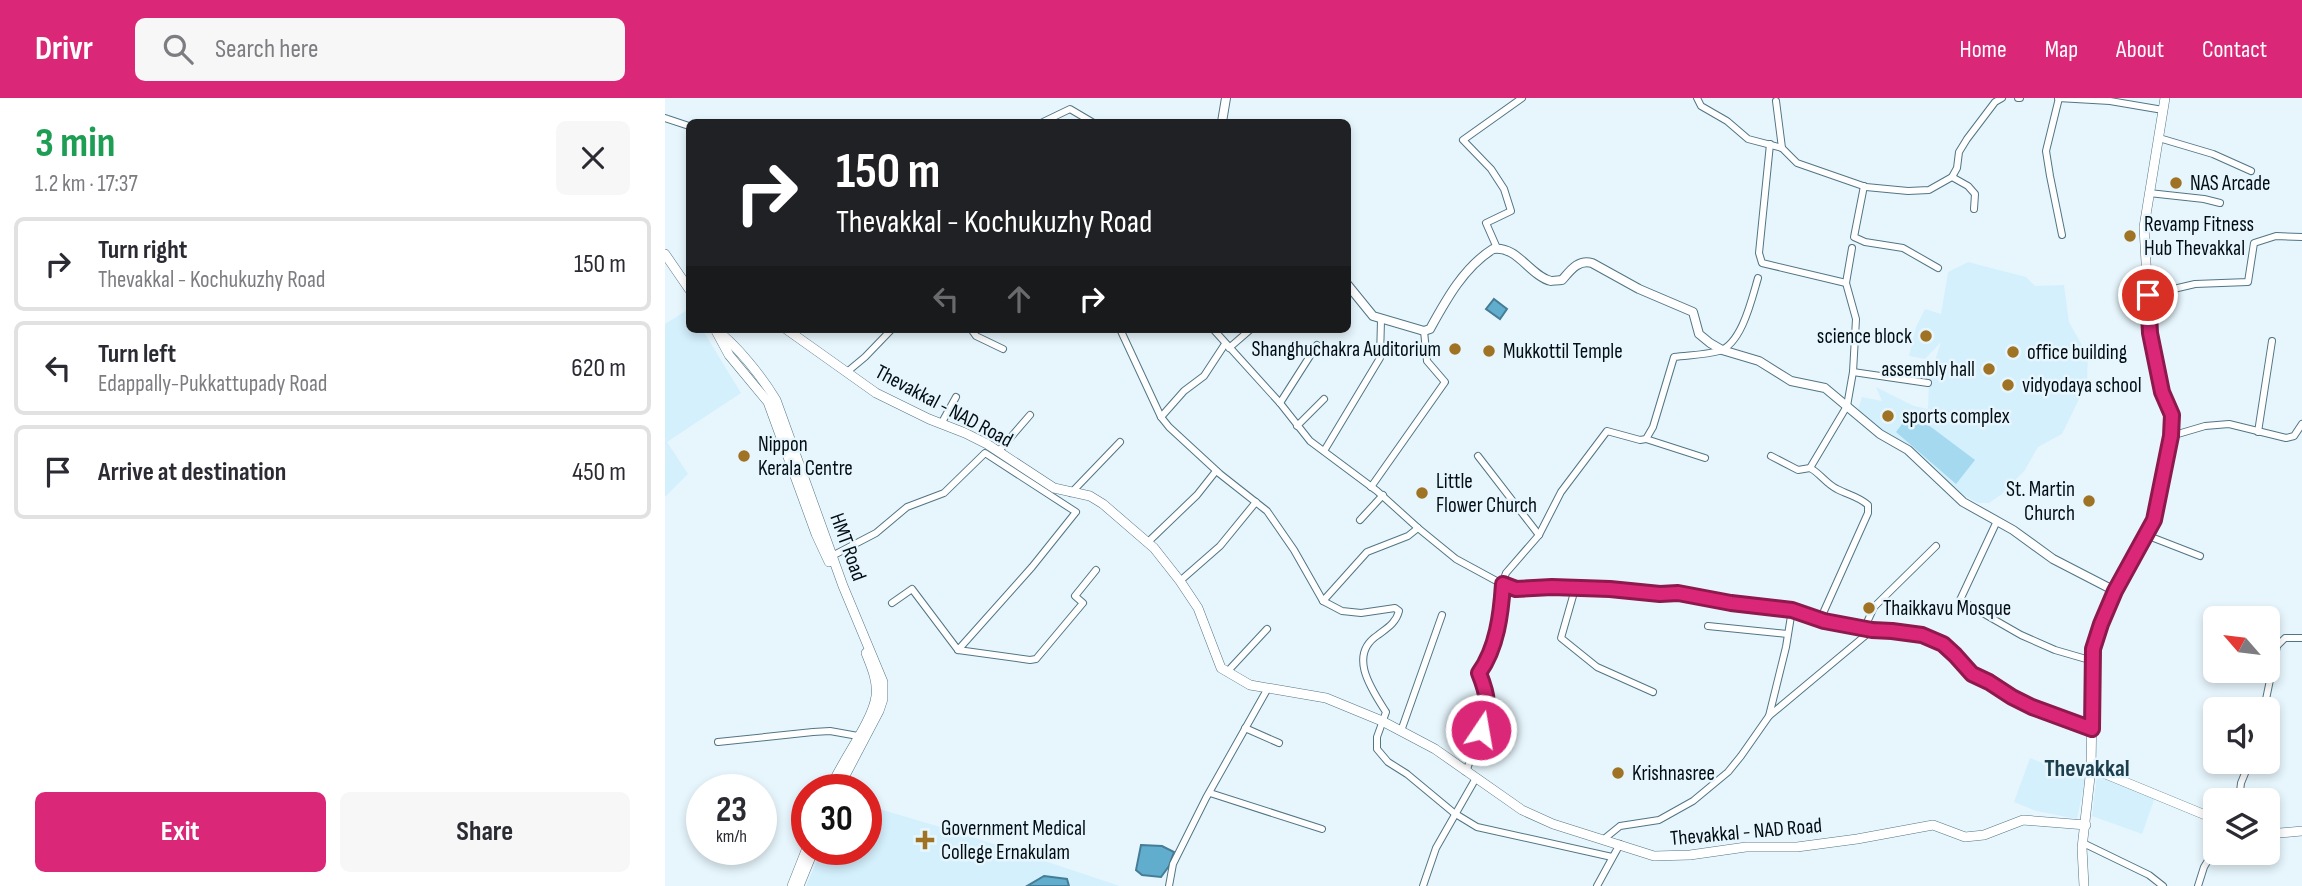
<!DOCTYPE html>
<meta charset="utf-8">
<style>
:root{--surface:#fff;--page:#f7f7f7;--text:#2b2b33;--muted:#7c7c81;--line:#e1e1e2;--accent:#db2777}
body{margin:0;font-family:"Sofia Sans Condensed",sans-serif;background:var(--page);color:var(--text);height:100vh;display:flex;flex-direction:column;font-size:26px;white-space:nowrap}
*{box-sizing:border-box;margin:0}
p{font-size:23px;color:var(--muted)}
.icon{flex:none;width:38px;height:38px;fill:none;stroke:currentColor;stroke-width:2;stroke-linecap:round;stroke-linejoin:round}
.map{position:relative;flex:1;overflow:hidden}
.side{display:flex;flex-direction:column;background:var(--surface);width:665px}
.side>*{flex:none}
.hud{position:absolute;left:21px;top:21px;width:665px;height:214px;border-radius:10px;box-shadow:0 4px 10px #0003;background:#202124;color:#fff;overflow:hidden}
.needle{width:46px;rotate:298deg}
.controls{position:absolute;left:1538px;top:508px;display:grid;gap:14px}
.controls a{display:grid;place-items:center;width:77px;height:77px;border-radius:10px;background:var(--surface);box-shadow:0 4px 10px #0003;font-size:35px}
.speed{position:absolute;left:21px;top:676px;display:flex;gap:14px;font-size:35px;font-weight:700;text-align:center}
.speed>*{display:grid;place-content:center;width:91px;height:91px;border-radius:50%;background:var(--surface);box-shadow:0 4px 10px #0003;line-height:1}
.speed small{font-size:18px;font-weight:400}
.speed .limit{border:10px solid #d22;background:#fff;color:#111}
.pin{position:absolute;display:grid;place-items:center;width:60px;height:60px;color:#fff;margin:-30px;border:4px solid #fff;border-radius:50%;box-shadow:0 2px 7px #0007}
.me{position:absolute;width:77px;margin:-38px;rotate:12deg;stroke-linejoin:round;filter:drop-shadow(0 0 5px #0008)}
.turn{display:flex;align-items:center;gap:24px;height:147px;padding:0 35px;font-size:32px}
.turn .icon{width:91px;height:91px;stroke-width:2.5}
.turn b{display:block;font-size:49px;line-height:60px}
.lanes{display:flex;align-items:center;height:66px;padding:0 35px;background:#0003;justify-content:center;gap:35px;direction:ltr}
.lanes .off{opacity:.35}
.round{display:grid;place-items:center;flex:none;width:74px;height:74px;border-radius:10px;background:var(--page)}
.overview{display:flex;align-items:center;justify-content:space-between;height:119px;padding:0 35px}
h1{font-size:42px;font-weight:700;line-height:52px;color:#1e9e55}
.primary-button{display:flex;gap:14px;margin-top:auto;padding:14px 35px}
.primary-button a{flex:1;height:80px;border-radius:10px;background:var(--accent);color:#fff;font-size:28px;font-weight:700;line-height:80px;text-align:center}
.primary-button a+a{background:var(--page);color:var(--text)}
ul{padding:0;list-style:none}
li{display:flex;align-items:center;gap:21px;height:94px;margin:0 14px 10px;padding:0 21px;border:4px solid var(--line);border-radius:10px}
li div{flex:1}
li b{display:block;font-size:26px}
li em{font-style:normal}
header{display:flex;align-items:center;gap:42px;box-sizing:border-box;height:98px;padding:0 35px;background:var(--accent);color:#fff}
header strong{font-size:33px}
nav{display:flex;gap:38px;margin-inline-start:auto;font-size:24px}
.search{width:490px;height:63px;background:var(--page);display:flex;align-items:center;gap:18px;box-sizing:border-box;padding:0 24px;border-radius:10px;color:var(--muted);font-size:26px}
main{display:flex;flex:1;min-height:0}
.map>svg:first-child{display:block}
.built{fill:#d4f0fd}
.green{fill:#a4d9f0}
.water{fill:#61adce;stroke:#457d96;stroke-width:2}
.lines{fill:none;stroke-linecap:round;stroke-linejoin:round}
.minor-casing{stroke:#527584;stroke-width:8}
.tertiary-casing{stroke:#527584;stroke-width:10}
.secondary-casing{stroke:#527584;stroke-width:10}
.minor{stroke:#fff;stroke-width:6}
.tertiary{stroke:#fff;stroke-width:8}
.secondary{stroke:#fff;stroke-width:9}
.route-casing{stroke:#8e194d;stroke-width:18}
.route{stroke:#db2777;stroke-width:12}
.poi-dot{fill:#9f7323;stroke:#e7f6fd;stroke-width:2.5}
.labels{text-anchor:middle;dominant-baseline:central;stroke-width:5;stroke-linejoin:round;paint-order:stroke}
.poi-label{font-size:21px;fill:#030e14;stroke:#e7f6fd;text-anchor:start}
.street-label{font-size:21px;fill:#030e14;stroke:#e7f6fd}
.quarter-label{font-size:24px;font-weight:bold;fill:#1c3e4c;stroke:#e7f6fd}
</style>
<header>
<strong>Drivr</strong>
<div class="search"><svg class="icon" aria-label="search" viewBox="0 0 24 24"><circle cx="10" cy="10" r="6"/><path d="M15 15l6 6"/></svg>Search here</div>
<nav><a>Home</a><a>Map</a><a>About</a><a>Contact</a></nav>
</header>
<main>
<section class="side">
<div class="overview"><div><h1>3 min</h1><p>1.2 km · 17:37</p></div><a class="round"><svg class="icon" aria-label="close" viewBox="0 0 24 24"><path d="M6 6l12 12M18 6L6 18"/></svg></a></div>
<ul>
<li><svg class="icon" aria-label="right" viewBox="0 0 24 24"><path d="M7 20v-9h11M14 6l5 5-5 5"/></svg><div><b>Turn right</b><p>Thevakkal - Kochukuzhy Road</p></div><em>150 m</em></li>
<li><svg class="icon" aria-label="left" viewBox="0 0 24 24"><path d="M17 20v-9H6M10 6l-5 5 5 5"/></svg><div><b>Turn left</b><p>Edappally-Pukkattupady Road</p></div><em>620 m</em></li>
<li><svg class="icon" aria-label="arrive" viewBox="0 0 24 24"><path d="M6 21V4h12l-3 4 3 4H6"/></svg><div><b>Arrive at destination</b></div><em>450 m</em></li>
</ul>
<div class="primary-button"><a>Exit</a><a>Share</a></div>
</section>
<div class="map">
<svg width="1637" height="788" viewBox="0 0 1637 788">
<rect width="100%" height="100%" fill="#e7f6fd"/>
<g class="built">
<polygon points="1303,164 1361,179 1370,188 1399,187 1404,224 1423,258 1422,285 1397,336 1373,349 1360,372 1337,396 1324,405 1313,405 1285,390 1271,373 1203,322 1193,312 1197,299 1217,303 1211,289 1249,308 1263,311 1264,281 1276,244 1260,261 1244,258 1251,229 1260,211 1276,216 1283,174"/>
<polygon points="24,211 24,231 37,231 76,295 2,344 23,376 0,399 0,226"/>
<polygon points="1365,660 1420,682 1412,721 1371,713 1349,704"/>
<polygon points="1432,677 1490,699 1477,736 1427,718"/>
<polygon points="201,707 292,734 455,788 141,788 157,751 201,751"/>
</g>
<polygon class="green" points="1246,314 1310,362 1291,386 1231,334"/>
<g class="water">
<polygon points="829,201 842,211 835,221 821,211"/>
<polygon points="476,747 497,748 509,754 504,768 496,779 477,777 471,772"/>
<polygon points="379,778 402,781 404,788 362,788"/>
</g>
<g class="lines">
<defs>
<g id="minor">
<polyline points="1032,0 1036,8 1062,23 1083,41 1117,50 1132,65 1201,89 1243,93 1264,92 1287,79 1292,70 1294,54 1302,41 1330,4 1337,0"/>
<polyline points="1353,0 1355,0"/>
<polyline points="1393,0 1445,3 1498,12"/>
<polyline points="1394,0 1381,53 1385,78 1397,137"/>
<polyline points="1111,3 1117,50"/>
<polyline points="0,20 24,28"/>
<polyline points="378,24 405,11 427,24"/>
<polyline points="1494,40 1548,56 1586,73"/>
<polyline points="1105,46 1094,155 1097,165 1181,185"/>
<polyline points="1287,79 1303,88 1310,96 1309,111"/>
<polyline points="1199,88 1189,139 1200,144 1238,150 1273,170"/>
<polyline points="1484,95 1539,101 1555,105"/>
<polyline points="832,150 821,125 846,113 839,91 826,71 798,42 857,0"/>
<polyline points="1483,197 1530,186 1583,184 1589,145 1611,138 1637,139"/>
<polyline points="306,231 311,238 338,251"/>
<path d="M455,231L496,319L504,329L555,376L602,413L629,452L658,503L677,513L696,515L730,510L734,513C731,525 722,530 713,537C682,557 707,592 721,614L712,639V651L723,664L742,676L789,715L812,729L947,759"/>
<polyline points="548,231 615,305 645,343 712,393 753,430 791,461 837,486 851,491 887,489 945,491 995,496 1013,495 1066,505 1127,512 1159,523 1199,531 1257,537 1278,546 1307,576 1324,584 1347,599 1367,609 1427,631"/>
<polyline points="564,250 586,231"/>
<polyline points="182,274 200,259 227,231"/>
<polyline points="1188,274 1263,285"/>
<polyline points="615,305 652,247"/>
<polyline points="496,319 519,293 539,278 560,246"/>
<polyline points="276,326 291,299"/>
<polyline points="632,328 659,301"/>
<polyline points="1593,334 1607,243"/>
<polyline points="1506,338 1540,328 1564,326 1621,340 1629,338 1637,326"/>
<polyline points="981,341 1040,360"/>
<polyline points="659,353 715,260 716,222"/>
<polyline points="333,354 365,317"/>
<polyline points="813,358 874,437"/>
<polyline points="1106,358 1133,372 1145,370 1182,308 1188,274 1191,221 1181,185 1187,150"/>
<path d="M1145,370C1155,375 1161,386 1172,391C1183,397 1193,398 1203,407V415L1155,522"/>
<polyline points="706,389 780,284 762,263 759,233"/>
<polyline points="406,395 455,344"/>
<polyline points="695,422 718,397"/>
<polyline points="1332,423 1295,502 1356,537 1390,552 1428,563"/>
<polyline points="1481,437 1535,458"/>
<polyline points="482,445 532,397 551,373"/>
<polyline points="167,458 211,435 242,409 279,395 320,355 411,414 367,469 293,552 247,491 227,505"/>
<polyline points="515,483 555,448 591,404"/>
<polyline points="910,491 896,540 932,569 988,594"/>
<polyline points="658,503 702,454 743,438 753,430"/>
<polyline points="1043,528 1122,536"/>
<polyline points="1199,531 1209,509 1271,448"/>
<polyline points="293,552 365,562 371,561 418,505 410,498 431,472"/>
<polyline points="562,574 602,531"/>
<polyline points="1599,611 1612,548 1620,540 1637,540"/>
<polyline points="1104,618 1207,532"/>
<polyline points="580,630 614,645"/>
<polyline points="736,633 777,517"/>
<polyline points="53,644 148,634 165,633 193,638"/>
<path d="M801,674L823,611V598L814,575L826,550L836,517L837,486L841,475L874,437L896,394L942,333L975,342L981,341L988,329L1009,259C1024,257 1040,257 1054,253C1077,246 1087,200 1093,180"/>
<polyline points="545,695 657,731"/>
<polyline points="1574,702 1576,685 1585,663"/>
<polyline points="939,741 955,728 994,722 1028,703 1063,674 1076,658 1104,618 1121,549 1127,512"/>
<polyline points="1418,745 1484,777 1498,788"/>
<polyline points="504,788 508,766 541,700 603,590"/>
<polyline points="758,788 771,750 811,680"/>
<polyline points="932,788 955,746"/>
<polyline points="1533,788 1539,769 1550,751"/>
</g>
<g id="tertiary">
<polyline points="557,24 561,0"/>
<path d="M682,186L708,218L759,233L765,231C781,202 799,169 828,151C852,147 865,178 886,183C887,183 895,182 897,182C905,173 913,161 927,165L974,191L1028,214L1034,236L1045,245L1057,252L1094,263L1126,283L1160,290L1215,336L1243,352L1298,404L1348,432L1388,461L1450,493"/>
</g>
<g id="secondary">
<polyline points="0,156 24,191"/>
<path d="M50,231C72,247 97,279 111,302L178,488L218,584V601L214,613L173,691"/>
<polyline points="50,231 64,257 103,304 151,436 164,464"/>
<polyline points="121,231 211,295 264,321 300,335 322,346 389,390 425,398 438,406 489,450 515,483 533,510 556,570 585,587 661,600 717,623 770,651 857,712 888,726 989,758 1025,757 1081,749 1132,749 1192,741 1268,727 1300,739 1319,737 1358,722 1421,727"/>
<polyline points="1426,670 1550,721"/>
<path d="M165,691C176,664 208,623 211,598C213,583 206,568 201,555"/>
<polyline points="1603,736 1637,733"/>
<polyline points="127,788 142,750"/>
<polyline points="134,788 149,751"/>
<polyline points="1419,788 1417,750 1426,670 1428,551 1436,526 1450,493 1489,422 1506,338 1507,317 1497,294 1485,235 1479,129 1500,0"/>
</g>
</defs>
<use href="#minor" class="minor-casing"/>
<use href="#tertiary" class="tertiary-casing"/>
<use href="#secondary" class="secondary-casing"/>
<use href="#minor" class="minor"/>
<use href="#tertiary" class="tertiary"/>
<use href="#secondary" class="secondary"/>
</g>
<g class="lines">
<defs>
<path id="route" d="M816,632C824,607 824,600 814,575C832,550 836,516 838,486L851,491L887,489L945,491L995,496L1013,495L1066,505L1127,512L1159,523L1207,532L1227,533L1257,537L1278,546L1290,557L1307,576L1324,584L1347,599L1367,609L1427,631L1428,551L1436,526L1450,493L1489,422L1506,338L1507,317L1497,294L1485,235L1483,197"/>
</defs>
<use href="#route" class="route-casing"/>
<use href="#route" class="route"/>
</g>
<g class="poi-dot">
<circle cx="1511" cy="85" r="7"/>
<circle cx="1465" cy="138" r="7"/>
<circle cx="1261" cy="238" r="7"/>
<circle cx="790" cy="251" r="7"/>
<circle cx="824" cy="253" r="7"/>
<circle cx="1348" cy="254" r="7"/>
<circle cx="1324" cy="271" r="7"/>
<circle cx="1343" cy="287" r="7"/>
<circle cx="1223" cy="318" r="7"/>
<circle cx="79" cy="358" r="7"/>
<circle cx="757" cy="395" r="7"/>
<circle cx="1424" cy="403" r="7"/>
<circle cx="1204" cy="510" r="7"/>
<circle cx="953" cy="675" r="7"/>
<path d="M256.5 731.5h7v7h7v7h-7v7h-7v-7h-7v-7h7z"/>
</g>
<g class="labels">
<g class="poi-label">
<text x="1525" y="85">NAS Arcade</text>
<text x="1479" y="126">Revamp Fitness<tspan x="1479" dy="24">Hub Thevakkal</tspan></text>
<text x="1247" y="238" text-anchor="end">science block</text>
<text x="776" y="251" text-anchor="end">Shanghuchakra Auditorium</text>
<text x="838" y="253">Mukkottil Temple</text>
<text x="1362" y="254">office building</text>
<text x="1310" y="271" text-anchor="end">assembly hall</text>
<text x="1357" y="287">vidyodaya school</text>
<text x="1237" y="318">sports complex</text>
<text x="93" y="346">Nippon<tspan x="93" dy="24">Kerala Centre</tspan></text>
<text x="771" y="383">Little<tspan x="771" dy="24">Flower Church</tspan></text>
<text x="1410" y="391" text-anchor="end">St. Martin<tspan x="1410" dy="24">Church</tspan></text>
<text x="1218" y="510">Thaikkavu Mosque</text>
<text x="967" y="675">Krishnasree</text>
<text x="276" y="730">Government Medical<tspan x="276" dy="24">College Ernakulam</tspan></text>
</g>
<g class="street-label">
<text transform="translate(279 308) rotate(28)">Thevakkal - NAD Road</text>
<text transform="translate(183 449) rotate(70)">HMT Road</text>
<text transform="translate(1081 734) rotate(-5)">Thevakkal - NAD Road</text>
</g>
<g class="quarter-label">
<text x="1422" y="670">Thevakkal</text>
</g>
</g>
</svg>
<div class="controls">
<a><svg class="needle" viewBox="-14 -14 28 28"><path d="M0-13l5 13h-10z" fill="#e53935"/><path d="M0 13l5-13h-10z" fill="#7c7c81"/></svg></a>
<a><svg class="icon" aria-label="sound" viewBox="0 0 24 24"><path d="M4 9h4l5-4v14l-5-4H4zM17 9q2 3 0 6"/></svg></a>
<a><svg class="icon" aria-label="layers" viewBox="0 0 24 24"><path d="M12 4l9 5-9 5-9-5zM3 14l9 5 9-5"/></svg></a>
</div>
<div class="speed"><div>23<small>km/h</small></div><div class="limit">30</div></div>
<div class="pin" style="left:1483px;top:197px;background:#d93025"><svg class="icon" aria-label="arrive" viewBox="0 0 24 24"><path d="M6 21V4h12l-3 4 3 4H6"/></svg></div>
<svg class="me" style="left:816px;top:632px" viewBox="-20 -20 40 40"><circle r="17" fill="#db2777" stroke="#fff" stroke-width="3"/><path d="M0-11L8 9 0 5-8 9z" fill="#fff"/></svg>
<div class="hud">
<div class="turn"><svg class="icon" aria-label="right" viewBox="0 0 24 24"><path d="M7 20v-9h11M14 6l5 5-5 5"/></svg><div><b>150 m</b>Thevakkal - Kochukuzhy Road</div></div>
<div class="lanes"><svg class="icon off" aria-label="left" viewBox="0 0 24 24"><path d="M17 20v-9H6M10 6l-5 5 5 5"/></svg><svg class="icon off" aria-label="ahead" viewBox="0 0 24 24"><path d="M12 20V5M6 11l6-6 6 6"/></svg><svg class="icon" aria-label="right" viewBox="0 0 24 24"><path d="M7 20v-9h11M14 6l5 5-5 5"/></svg></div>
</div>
</div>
</main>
